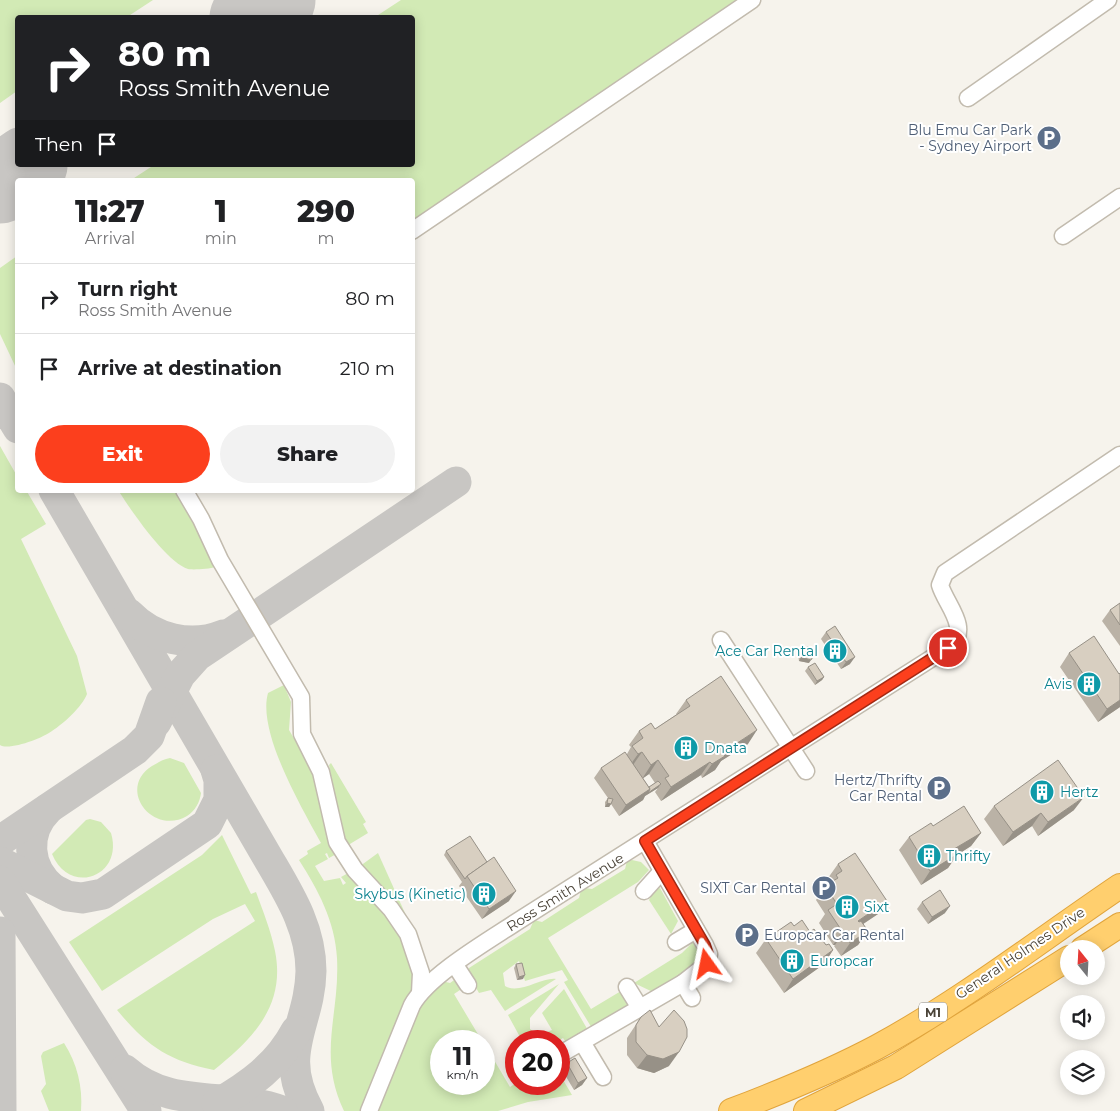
<!DOCTYPE html>
<style>
:root{--surface:#fff;--page:#f2f2f2;--text:#202124;--muted:#757577;--line:#e0e0e0;--accent:#fc3f1d}
body{margin:0;font-family:Montserrat,sans-serif;background:var(--page);color:var(--text);height:100vh;display:flex;flex-direction:column;font-size:19px;white-space:nowrap}
*{box-sizing:border-box;margin:0}
p{font-size:16px;color:var(--muted)}
.icon{flex:none;width:28px;height:28px;fill:none;stroke:currentColor;stroke-width:2;stroke-linecap:round;stroke-linejoin:round}
.map{position:relative;flex:1;overflow:hidden}
.side{position:absolute;left:15px;top:178px;width:400px;height:315px;display:flex;flex-direction:column;background:var(--surface);border-radius:5px;box-shadow:0 2px 12px #0003}
.side>*{flex:none}
.guide{position:absolute;left:15px;top:15px;width:400px;height:152px;border-radius:5px;box-shadow:0 2px 12px #0003;background:#202124;color:#fff;overflow:hidden}
.needle{width:32px;rotate:342deg}
.tools{position:absolute;left:1060px;top:940px;display:grid;gap:10px}
.tools a{display:grid;place-items:center;width:45px;height:45px;border-radius:50%;background:var(--surface);box-shadow:0 2px 12px #0003;font-size:25px}
.speed{position:absolute;left:430px;top:1030px;display:flex;gap:10px;font-size:25px;font-weight:700;text-align:center}
.speed>*{display:grid;place-content:center;width:65px;height:65px;border-radius:50%;background:var(--surface);box-shadow:0 2px 12px #0003;line-height:1}
.speed small{font-size:12px;font-weight:400}
.speed .limit{border:8px solid #d22;background:#fff;color:#111}
.pin{position:absolute;display:grid;place-items:center;width:42px;height:42px;color:#fff;margin:-21px;border:2px solid #fff;border-radius:50%;box-shadow:0 1px 5px #0007}
.me{position:absolute;width:55px;margin:-28px;rotate:348deg;stroke-linejoin:round;filter:drop-shadow(0 0 4px #0008)}
.turn{display:flex;align-items:center;gap:18px;height:105px;padding:0 20px;font-size:22px}
.turn .icon{width:65px;height:65px;stroke-width:2.5}
.turn b{display:block;font-size:35px;line-height:42px}
.then{display:flex;align-items:center;height:48px;padding:0 20px;background:#0003;gap:10px;font-size:19px}
.eta{display:flex;justify-content:space-evenly;align-items:center;height:85px;text-align:center}
.eta b{font-size:30px;font-weight:800;line-height:35px}
.cta{display:flex;gap:10px;margin-top:auto;padding:10px 20px}
.cta a{flex:1;height:58px;border-radius:30px;background:var(--accent);color:#fff;font-size:20px;font-weight:800;line-height:58px;text-align:center}
.cta a+a{background:var(--page);color:var(--text)}
ul{padding:0;list-style:none}
li{display:flex;align-items:center;gap:15px;height:70px;padding:0 20px;border-top:1px solid var(--line)}
li div{flex:1}
li b{display:block;font-size:19px}
li em{font-style:normal}
.map>svg:first-child{display:block}
.green{fill:#d2eab5}
.lines{fill:none;stroke-linecap:round;stroke-linejoin:round}
.taxiway{stroke:#c8c6c3;stroke-width:31}
.runway{stroke:#c8c6c3;stroke-width:79}
.minor-casing{stroke:#c2bbae;stroke-width:19}
.highway-casing{stroke:#e0a43c;stroke-width:26}
.minor{stroke:#fff;stroke-width:16}
.highway{stroke:#ffcf6e;stroke-width:24}
.wall{fill:#bab2a6;fill-rule:evenodd}
.shaded-wall{fill:#979187}
.building{fill:#d8cfc1;stroke:#979187}
.route-casing{stroke:#a42913;stroke-width:12}
.route{stroke:#fc3f1d;stroke-width:9}
.labels{text-anchor:middle;dominant-baseline:central;stroke-width:4;stroke-linejoin:round;paint-order:stroke}
.shield{fill:#fff;stroke:#817c74;stroke-width:1}
.shield-label{font-size:12px;font-weight:bold;fill:#4b4439}
.service-label{font-size:14px;fill:#4e5e75;stroke:#fff;text-anchor:end}
.culture-label{font-size:14px;fill:#0d838f;stroke:#fff;text-anchor:start}
.street-label{font-size:14px;fill:#4b4439;stroke:#fff}
</style>
<div class="map">
<svg width="1120" height="1111" viewBox="0 0 1120 1111">
<rect width="100%" height="100%" fill="#f6f3ec"/>
<g class="green">
<polygon points="0,0 153,0 127,17 18,18 17,91 0,103"/>
<polygon points="401,0 743,0 413,224 412,180 131,180 154,165 412,165 412,18 375,17"/>
<polygon points="17,256 17,370 0,334 0,268"/>
<path d="M0,446L17,476L18,490H26L46,524L21,539L77,656L87,694C82,707 63,724 52,731C43,738 9,751 0,745Z"/>
<path d="M118,490H177L204,537L215,567C210,569 192,570 188,569C166,562 130,509 118,490Z"/>
<path d="M284,685L291,702L289,730L318,779L340,852L329,858L327,853L325,854L328,859L315,866L324,881L340,878L343,885L346,883L341,877L352,871L411,946L415,987L364,1111H344C317,1054 340,1015 337,958C335,921 318,890 299,860L308,854L307,851L321,843C302,808 257,732 268,693Z"/>
<path d="M170,758L184,763L201,793C200,802 195,811 187,816C153,836 116,789 152,766C158,763 163,759 170,758Z"/>
<polygon points="331,763 366,822 363,824 368,833 345,847 329,765"/>
<path d="M90,819L101,822L111,833C124,876 70,897 52,854L86,820Z"/>
<path d="M222,835L251,894L256,892C263,911 271,931 275,951C286,1005 253,1039 214,1070C168,1061 146,1045 117,1010L255,921L245,904L213,919L102,991L69,942L202,855Z"/>
<polygon points="378,853 422,951 356,869"/>
<path d="M632,860L641,862L649,870L638,882L548,938L591,1009L621,991L631,1008L593,1030L564,982L568,980L562,970L525,981L519,961L503,973L505,986C519,995 542,977 556,979L505,1011L491,990L479,993L467,972L469,968L530,929L534,920L542,922L579,898L581,890L585,888L592,889L625,869L627,861Z"/>
<polygon points="660,888 678,921 671,934 649,900 655,890"/>
<polygon points="693,942 699,954 698,965 655,993 634,983 682,953"/>
<polygon points="457,978 463,988 454,994 482,1041 441,1041 441,1084 484,1084 484,1043 510,1087 516,1083 559,1084 559,1073 572,1095 528,1102 498,1111 373,1111 419,1005 442,981 450,983"/>
<polygon points="559,984 530,1018 530,1029 539,1035 552,1030 542,1013 564,989 589,1032 568,1045 563,1038 558,1041 516,1041 516,1053 512,1046 520,1037 508,1015"/>
<path d="M64,1043C77,1063 83,1087 81,1111H49L41,1091L46,1084L41,1056L43,1052Z"/>
</g>
<g class="lines">
<g class="taxiway">
<polyline points="0,186 30,165"/>
<polyline points="0,398 18,428"/>
<path d="M54,490L268,858C289,894 311,928 311,971C310,1026 276,1052 309,1111"/>
<path d="M129,614C153,639 191,648 223,635"/>
<polyline points="156,722 180,675 197,656 456,482"/>
<path d="M48,809C24,833 27,868 53,889"/>
<polyline points="0,841 135,750 149,736 161,702"/>
<polyline points="0,862 67,896 82,898 103,894 207,824 219,800 219,780 216,770"/>
<polyline points="0,881 146,1111"/>
<polyline points="0,932 1,1111"/>
<path d="M125,1070C171,1111 229,1091 282,1111"/>
<path d="M217,1104C250,1085 278,1065 296,1031"/>
</g>
<g class="runway">
<polyline points="249,18 276,0"/>
<polyline points="0,184 28,165"/>
</g>
<defs>
<g id="minor">
<polyline points="968,98 1108,0"/>
<polyline points="412,231 752,0"/>
<polyline points="1063,236 1120,197"/>
<polyline points="184,490 201,519 220,560 301,697 302,734 321,772 337,842 355,870 391,909 408,934 421,973 420,993"/>
<polyline points="721,640 806,771"/>
<polyline points="644,891 662,871"/>
<polyline points="676,942 696,930"/>
<polyline points="455,965 468,985"/>
<polyline points="683,983 692,998"/>
<polyline points="627,987 640,1008"/>
<polyline points="582,1042 603,1077"/>
<polyline points="559,1055 683,983 707,964 709,954 705,945 645,841"/>
<path d="M369,1111L412,1005C428,976 486,942 515,923L951,646C970,627 946,605 940,585L945,573L1120,455"/>
</g>
<g id="highway">
<polyline points="1083,949 1120,925"/>
<path d="M731,1111C781,1092 830,1072 877,1047C962,1001 1040,940 1120,886"/>
<polyline points="806,1111 896,1067 1069,958"/>
</g>
</defs>
<use href="#minor" class="minor-casing"/>
<use href="#highway" class="highway-casing"/>
<use href="#minor" class="minor"/>
<use href="#highway" class="highway"/>
</g>
<g class="wall">
<polygon points="1120,603 1120,646 1102,621 1110,610"/>
<polygon points="826,632 850,664 841,669 821,639"/>
<polygon points="803,648 809,663 799,661 798,655"/>
<polygon points="1069,653 1119,674 1120,673 1120,707 1098,722 1060,667"/>
<polygon points="808,667 824,677 822,680 815,685 805,671"/>
<path d="M686,700L748,744L721,761L715,770L702,778L701,775L661,801L655,792L658,788L645,796L643,800L619,816L611,804L609,807H605V802L608,798L594,778L601,768L627,754L631,747L629,745L639,731L655,729L677,714H676ZM649,774L655,783L649,787L643,778Z"/>
<polygon points="994,806 1074,810 1038,836 1032,826 1003,846 984,819"/>
<polygon points="933,826 981,833 971,846 957,855 948,868 921,885 899,850 909,837"/>
<polygon points="446,851 509,901 482,919 459,886 462,882 444,855"/>
<polygon points="838,864 887,901 878,914 863,924 868,931 858,945 841,956 834,946 835,945 833,945 819,923 825,914 816,900 825,886 831,882 828,878"/>
<polygon points="922,902 945,913 928,924 917,909"/>
<polygon points="794,926 810,932 833,950 824,964 784,993 756,953 766,939"/>
<polygon points="516,964 523,979 517,980 514,968"/>
<polygon points="641,1017 669,1066 654,1073 637,1068 627,1055 627,1038"/>
<polygon points="567,1063 587,1078 582,1085 574,1090 562,1070"/>
</g>
<g class="shaded-wall">
<polygon points="801,657 811,660 809,663 799,661"/>
<polygon points="855,657 850,664 841,669 846,662"/>
<polygon points="824,677 822,680 815,685 817,681"/>
<polygon points="1120,700 1120,707 1098,722 1107,709"/>
<polygon points="757,730 748,744 721,761 715,770 702,778 712,764 722,753"/>
<polygon points="642,752 633,765 628,768 638,754"/>
<polygon points="658,760 649,774 642,779 651,765"/>
<polygon points="710,762 701,775 661,801 671,787"/>
<polygon points="660,785 658,788 645,796 643,800 619,816 626,805 650,789"/>
<polygon points="1084,797 1074,810 1038,836 1048,822"/>
<polygon points="607,803 611,804 609,807 605,807"/>
<polygon points="1041,813 1032,826 1003,846 1013,832"/>
<polygon points="981,833 971,846 957,855 948,868 921,885 930,871 954,849"/>
<polygon points="516,891 509,901 482,919 489,909"/>
<polygon points="887,901 878,914 848,934 858,921"/>
<polygon points="950,906 945,913 928,924 932,917"/>
<polygon points="842,931 845,931 835,945 833,945"/>
<polygon points="868,931 858,945 841,956 850,943"/>
<polygon points="833,950 824,964 784,993 793,979"/>
<polygon points="525,975 523,979 517,980 519,977"/>
<polygon points="679,1052 669,1066 654,1073 637,1068 647,1055"/>
<polygon points="587,1078 582,1085 574,1090 578,1083"/>
</g>
<g class="building">
<polygon points="1120,603 1120,625 1110,610"/>
<polygon points="835,626 855,657 846,662 826,632"/>
<polygon points="1094,636 1119,674 1120,673 1120,700 1107,709 1069,653"/>
<polygon points="808,647 813,649 814,655 811,660 801,657 800,652 803,648"/>
<polygon points="815,663 824,677 817,681 808,667"/>
<polygon points="721,676 757,730 722,753 725,756 712,764 710,762 671,787 665,778 669,776 658,760 651,765 642,752 638,754 632,746 643,738 639,731 651,723 655,729 690,706 686,700"/>
<polygon points="625,752 650,789 626,805 601,768"/>
<polygon points="1058,760 1084,797 1048,822 1041,813 1013,832 994,806"/>
<polygon points="658,781 661,784 648,793 650,789 649,787"/>
<polygon points="608,798 613,799 611,804 607,803"/>
<polygon points="964,806 981,833 954,849 958,854 930,871 909,837 931,823 933,826"/>
<polygon points="470,836 487,862 467,876 465,879 446,851"/>
<polygon points="855,853 887,901 858,921 859,922 861,921 868,931 850,943 844,932 845,931 842,931 828,910 837,904 825,886 838,878 836,875 842,871 838,864"/>
<polygon points="494,857 516,891 489,909 467,876"/>
<polygon points="940,890 950,906 932,917 922,902"/>
<polygon points="802,920 810,932 814,929 826,945 829,944 833,950 793,979 766,939 791,922 794,926"/>
<polygon points="522,963 525,975 519,977 516,964"/>
<polygon points="650,1010 659,1027 674,1010 684,1021 687,1029 687,1037 679,1052 663,1059 647,1055 636,1042 636,1025 641,1017"/>
<polygon points="575,1058 587,1078 578,1083 567,1063"/>
</g>
<g class="lines">
<defs>
<polyline id="route" points="707,964 708,954 705,945 645,841 948,648"/>
</defs>
<use href="#route" class="route-casing"/>
<use href="#route" class="route"/>
</g>
<defs>
<symbol id="parking-disc" viewBox="-11 -11 22 22"><circle r="9.5" fill="#5c6f8a" stroke="#fff"/><path d="M-3.5-5.5H1a3.5 3.5 0 0 1 0 7H-1V5.5H-3.5ZM-1-3.4V-.6H.8a1.4 1.4 0 0 0 0-2.8Z" fill="#fff"/></symbol>
<symbol id="building-disc" viewBox="-11 -11 22 22"><circle r="9.5" fill="#0f9aa8" stroke="#fff"/><path d="M-4-6H4V6H1V3H-1V6H-4ZM-2.5-4.3h1.7v1.8h-1.7ZM.8-4.3h1.7v1.8H.8ZM-2.5-1h1.7V.8h-1.7ZM.8-1h1.7V.8H.8Z" fill="#fff"/></symbol>
</defs>
<g fill-rule="evenodd">
<use href="#parking-disc" x="1035" y="124" width="28" height="28"/>
<use href="#building-disc" x="821" y="637" width="28" height="28"/>
<use href="#building-disc" x="1075" y="670" width="28" height="28"/>
<use href="#building-disc" x="672" y="734" width="28" height="28"/>
<use href="#parking-disc" x="925" y="774" width="28" height="28"/>
<use href="#building-disc" x="1028" y="778" width="28" height="28"/>
<use href="#building-disc" x="915" y="842" width="28" height="28"/>
<use href="#parking-disc" x="810" y="874" width="28" height="28"/>
<use href="#building-disc" x="470" y="880" width="28" height="28"/>
<use href="#building-disc" x="833" y="893" width="28" height="28"/>
<use href="#parking-disc" x="733" y="921" width="28" height="28"/>
<use href="#building-disc" x="778" y="947" width="28" height="28"/>
</g>
<g class="labels">
<rect class="shield" x="919" y="1002.5" width="28" height="19" rx="4"/>
<g class="shield-label">
<text x="933" y="1012">M1</text>
</g>
<g class="service-label">
<text x="1032" y="130">Blu Emu Car Park<tspan x="1032" dy="16">- Sydney Airport</tspan></text>
<text x="922" y="780">Hertz/Thrifty<tspan x="922" dy="16">Car Rental</tspan></text>
<text x="806" y="888">SIXT Car Rental</text>
<text x="764" y="935" text-anchor="start">Europcar Car Rental</text>
</g>
<g class="culture-label">
<text x="818" y="651" text-anchor="end">Ace Car Rental</text>
<text x="1072" y="684" text-anchor="end">Avis</text>
<text x="704" y="748">Dnata</text>
<text x="1060" y="792">Hertz</text>
<text x="946" y="856">Thrifty</text>
<text x="466" y="894" text-anchor="end">Skybus (Kinetic)</text>
<text x="864" y="907">Sixt</text>
<text x="810" y="961">Europcar</text>
</g>
<g class="street-label">
<text transform="translate(565 892) rotate(-32)">Ross Smith Avenue</text>
<text transform="translate(1020 953) rotate(-34)">General Holmes Drive</text>
</g>
</g>
</svg>
<div class="tools">
<a><svg class="needle" viewBox="-14 -14 28 28"><path d="M0-13l5 13h-10z" fill="#e53935"/><path d="M0 13l5-13h-10z" fill="#757577"/></svg></a>
<a><svg class="icon" aria-label="sound" viewBox="0 0 24 24"><path d="M4 9h4l5-4v14l-5-4H4zM17 9q2 3 0 6"/></svg></a>
<a><svg class="icon" aria-label="layers" viewBox="0 0 24 24"><path d="M12 4l9 5-9 5-9-5zM3 14l9 5 9-5"/></svg></a>
</div>
<div class="speed"><div>11<small>km/h</small></div><div class="limit">20</div></div>
<div class="pin" style="left:948px;top:648px;background:#d93025"><svg class="icon" aria-label="arrive" viewBox="0 0 24 24"><path d="M6 21V4h12l-3 4 3 4H6"/></svg></div>
<svg class="me" style="left:707px;top:964px" viewBox="-20 -20 40 40"><path d="M0-17L14 15 0 8-14 15z" fill="#fc3f1d" stroke="#fff" stroke-width="4"/></svg>
<div class="guide">
<div class="turn"><svg class="icon" aria-label="right" viewBox="0 0 24 24"><path d="M7 20v-9h11M14 6l5 5-5 5"/></svg><div><b>80 m</b>Ross Smith Avenue</div></div>
<div class="then">Then<svg class="icon" aria-label="arrive" viewBox="0 0 24 24"><path d="M6 21V4h12l-3 4 3 4H6"/></svg></div>
</div>
<section class="side">
<div class="eta">
<div><b>11:27</b><p>Arrival</p></div>
<div><b>1</b><p>min</p></div>
<div><b>290</b><p>m</p></div>
</div>
<ul>
<li><svg class="icon" aria-label="right" viewBox="0 0 24 24"><path d="M7 20v-9h11M14 6l5 5-5 5"/></svg><div><b>Turn right</b><p>Ross Smith Avenue</p></div><em>80 m</em></li>
<li><svg class="icon" aria-label="arrive" viewBox="0 0 24 24"><path d="M6 21V4h12l-3 4 3 4H6"/></svg><div><b>Arrive at destination</b></div><em>210 m</em></li>
</ul>
<div class="cta"><a>Exit</a><a>Share</a></div>
</section>
</div>
